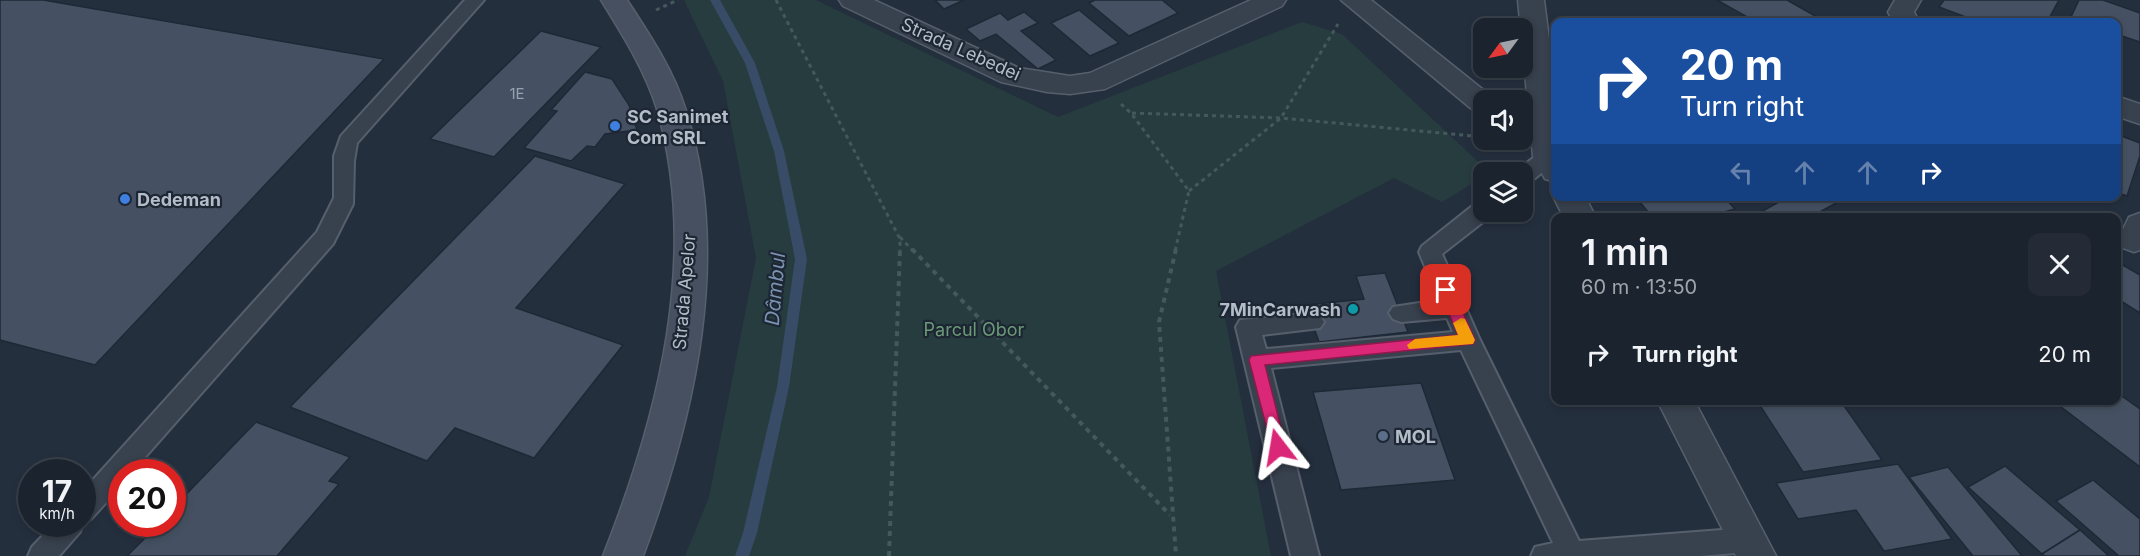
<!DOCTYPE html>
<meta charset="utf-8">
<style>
:root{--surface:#1b232e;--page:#242b36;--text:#f1f3f6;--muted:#a0a4aa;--line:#39404a}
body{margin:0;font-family:Inter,sans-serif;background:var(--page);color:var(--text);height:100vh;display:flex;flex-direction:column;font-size:22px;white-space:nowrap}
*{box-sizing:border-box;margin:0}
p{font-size:20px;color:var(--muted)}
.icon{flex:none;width:33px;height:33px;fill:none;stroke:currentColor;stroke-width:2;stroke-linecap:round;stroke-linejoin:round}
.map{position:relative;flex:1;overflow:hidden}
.panel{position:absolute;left:1551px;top:213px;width:570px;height:192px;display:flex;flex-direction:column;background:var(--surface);border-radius:12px;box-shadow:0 3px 9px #0003,0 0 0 2px var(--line)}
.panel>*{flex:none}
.top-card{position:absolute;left:1551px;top:18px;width:570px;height:183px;border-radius:12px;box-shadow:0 3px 9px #0003,0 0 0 2px var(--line);background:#1a4fa0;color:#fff;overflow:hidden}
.needle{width:39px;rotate:237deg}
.buttons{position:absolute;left:1473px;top:18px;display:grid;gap:12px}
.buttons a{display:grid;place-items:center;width:60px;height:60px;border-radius:12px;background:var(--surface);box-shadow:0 3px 9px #0003,0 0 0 2px var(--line);font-size:30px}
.speed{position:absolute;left:18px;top:459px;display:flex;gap:12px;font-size:30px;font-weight:700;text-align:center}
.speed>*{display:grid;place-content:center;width:78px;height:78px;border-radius:50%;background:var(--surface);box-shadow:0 3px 9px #0003,0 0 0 2px var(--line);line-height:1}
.speed small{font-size:15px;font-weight:400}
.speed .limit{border:9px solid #d22;background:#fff;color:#111}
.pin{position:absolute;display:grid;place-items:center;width:51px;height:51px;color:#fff;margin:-26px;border-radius:12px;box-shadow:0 3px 9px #0006}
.me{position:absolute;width:66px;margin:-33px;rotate:346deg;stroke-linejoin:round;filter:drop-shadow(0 0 4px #0008)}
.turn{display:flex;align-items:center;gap:21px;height:126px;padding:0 30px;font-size:27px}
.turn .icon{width:78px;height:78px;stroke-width:2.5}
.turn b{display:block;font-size:42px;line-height:51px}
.lanes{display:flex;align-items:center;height:57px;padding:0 30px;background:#0003;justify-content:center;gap:30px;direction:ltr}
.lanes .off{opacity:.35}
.round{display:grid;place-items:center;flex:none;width:63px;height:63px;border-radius:12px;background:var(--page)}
.summary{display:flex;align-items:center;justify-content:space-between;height:102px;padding:0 30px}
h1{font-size:36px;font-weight:600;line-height:45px}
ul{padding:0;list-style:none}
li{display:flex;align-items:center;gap:18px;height:78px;padding:0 30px}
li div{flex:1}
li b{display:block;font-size:22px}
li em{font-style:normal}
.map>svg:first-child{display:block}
.green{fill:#263c3f}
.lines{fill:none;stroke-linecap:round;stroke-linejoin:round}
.stream{fill:#394c67;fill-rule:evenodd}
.building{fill:#455162;stroke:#1f2835;stroke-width:1.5}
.lane-casing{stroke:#565f6c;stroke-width:4}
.street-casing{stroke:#565f6c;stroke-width:3}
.secondary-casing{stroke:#565f6c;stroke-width:3}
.path-far1{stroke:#44595c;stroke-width:3;stroke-dasharray:4 4;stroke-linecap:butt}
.path{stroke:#44595c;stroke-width:4;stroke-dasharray:5 5;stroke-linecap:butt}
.lane{fill:#38414e;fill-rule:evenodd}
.street{fill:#38414e;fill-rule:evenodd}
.secondary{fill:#465061;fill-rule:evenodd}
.route{fill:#db2777;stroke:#8e194d;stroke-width:1.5}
.slow{fill:#f59e0b}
.shop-dot{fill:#3f7fe0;stroke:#1d2633;stroke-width:2}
.culture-dot{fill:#0f9aa8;stroke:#1d2633;stroke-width:2}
.service-dot{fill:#5c6f8a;stroke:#1d2633;stroke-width:2}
.labels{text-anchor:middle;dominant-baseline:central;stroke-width:4.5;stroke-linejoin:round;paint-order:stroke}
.number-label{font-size:15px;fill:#98a1af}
.street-label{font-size:18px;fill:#b4bcc9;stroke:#1d2633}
.poi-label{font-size:18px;font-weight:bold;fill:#b4bcc9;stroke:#1d2633;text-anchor:start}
.park-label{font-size:18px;fill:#6b9a76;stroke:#1d2633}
.water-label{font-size:20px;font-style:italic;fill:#7c92b1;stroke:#1d2633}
</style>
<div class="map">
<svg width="2140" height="556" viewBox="0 0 2140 556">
<rect width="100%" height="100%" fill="#242f3e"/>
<polygon class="green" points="684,0 816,0 1058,117 1302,22 1342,34 1489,172 1484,172 1483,177 1442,202 1394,178 1216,271 1271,556 685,556 709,497 756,258 723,81"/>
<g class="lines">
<polygon class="stream" points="710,0 720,0 755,63 784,151 807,259 789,387 757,533 749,556 735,556 743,533 777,387 795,259 774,151 745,63"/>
</g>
<g class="building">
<polygon points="0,0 43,0 384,59 95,365 0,340"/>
<polygon points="935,0 964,0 944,9"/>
<polygon points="1095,0 1162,0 1178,13 1129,36 1089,3"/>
<polygon points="1717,0 1787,0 1817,17 1807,22 1756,22"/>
<polygon points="1944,0 2059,0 2047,22 1979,22 1939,7"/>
<polygon points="2079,0 2103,0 2140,13 2140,42 2116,34 2116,22 2086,22 2071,17"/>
<polygon points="1079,10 1119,43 1090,56 1051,23"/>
<polygon points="1024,12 1038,23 1021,31 1056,60 1038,69 996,34 980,41 966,29 1000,13 1008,20"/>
<polygon points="541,31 601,47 494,157 430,139"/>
<polygon points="585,72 612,79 629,105 637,130 605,134 595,147 587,146 571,161 524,148 557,111 551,110"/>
<polygon points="2116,134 2140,143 2140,156 2127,196 2116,192"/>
<polygon points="535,156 625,184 516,308 623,345 534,458 455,428 427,461 290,407"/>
<polygon points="1635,196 1723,196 1735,209 1702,218 1653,218"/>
<polygon points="1790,196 1843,196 1845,198 1809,218 1750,218"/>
<polygon points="2116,261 2140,275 2140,313 2116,298"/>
<polygon points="1385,273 1408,332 1319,342 1306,305 1364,299 1356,276"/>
<polygon points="1421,383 1455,480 1341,490 1313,392"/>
<polygon points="2116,392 2140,409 2140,467 2052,400 2116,400"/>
<polygon points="1781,400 1840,400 1882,460 1803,472 1759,404"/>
<polygon points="256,422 350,457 329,481 339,484 277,556 127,556 159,524 172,524 172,509"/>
<polygon points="1898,464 1952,539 1884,551 1856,510 1798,519 1776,483"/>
<polygon points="2005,466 2080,530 2042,554 1968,487"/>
<polygon points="1948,467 2022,556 1973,556 1909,477"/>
<polygon points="2093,480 2140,519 2140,556 2119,556 2056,501"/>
<polygon points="2080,530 2109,556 2045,556 2042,554"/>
</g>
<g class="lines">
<defs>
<g id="lane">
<polygon points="465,0 484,0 357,143 354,161 353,204 333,244 132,472 122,472 122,485 91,519 83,522 80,532 59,556 28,556 32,547 54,524 82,524 82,492 317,232 334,198 334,156 341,136"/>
<polygon points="1548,150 1555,152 1555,162 1529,183 1522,185 1522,172 1515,172 1541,152"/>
<polygon points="1484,201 1484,212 1493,212 1492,215 1442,254 1480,340 1579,541 1748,528 1757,531 1761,540 1757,549 1748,552 1700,556 1531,556 1535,547 1553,543 1461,350 1271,368 1319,556 1291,556 1236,327 1240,320 1312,313 1320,316 1324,322 1320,328 1262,335 1266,349 1453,332 1447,318 1401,322 1393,319 1389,313 1393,307 1439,300 1419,252 1422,246 1476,203"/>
</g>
<g id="street">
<polygon points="839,0 874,0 1019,68 1070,76 1090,73 1251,0 1286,0 1282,6 1105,89 1070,94 1047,92 1001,82 843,6"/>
<polygon points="1341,0 1371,0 1496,100 1484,100 1484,114 1474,111"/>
<polygon points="1518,0 1544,0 1556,94 1556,182 1545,179 1533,157"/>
<polygon points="1895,0 1921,0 1914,12 1919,22 1893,22 1888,12"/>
<polygon points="2116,96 2140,104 2140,124 2116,116"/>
<polygon points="1556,192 1556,196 1585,196 1596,218 1564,218 1553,196"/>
<polygon points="2140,213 2140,250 2134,252 2123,248 2118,240 2129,217"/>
<polygon points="1657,400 1694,400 1776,556 1736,556"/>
</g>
<path id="secondary" d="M601,0H627C649,34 673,69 685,108C733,254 695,416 643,556H603C658,417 700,257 657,109C645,70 622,34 601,0Z"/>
</defs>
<use href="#lane" class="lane-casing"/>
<use href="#street" class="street-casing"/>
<use href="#secondary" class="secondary-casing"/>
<g class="path-far1">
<polyline points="776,0 900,239 900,251"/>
<polyline points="656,10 678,0"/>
<polyline points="1121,104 1131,113 1189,191 1175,251"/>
<polyline points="1132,113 1281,118 1484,137"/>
<polyline points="1189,191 1281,118 1338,24"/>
<polyline points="900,237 913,251"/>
</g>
<g class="path">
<polyline points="912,249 1170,515"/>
<polyline points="1176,249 1159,322 1176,556"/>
<polyline points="889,556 900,249"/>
</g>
<use href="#lane" class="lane"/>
<use href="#street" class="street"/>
<use href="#secondary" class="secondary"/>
</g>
<polygon class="route" points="1446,284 1453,290 1475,340 1473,344 1265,365 1286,447 1278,454 1273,452 1249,360 1251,356 1458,335 1439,290"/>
<polygon class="slow" points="1461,318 1465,319 1475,340 1473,344 1409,349 1407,345 1415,339 1458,335 1453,323"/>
<g class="shop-dot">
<circle cx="615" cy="126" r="6"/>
<circle cx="125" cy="199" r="6"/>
</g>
<circle class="culture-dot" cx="1353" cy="309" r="6"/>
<circle class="service-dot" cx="1383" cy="436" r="6"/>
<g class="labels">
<g class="number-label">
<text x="517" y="93">1E</text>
</g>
<g class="street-label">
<text transform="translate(961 49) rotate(24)">Strada Lebedei</text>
<text transform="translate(684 292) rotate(-85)">Strada Apelor</text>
</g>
<g class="poi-label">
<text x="627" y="116">SC Sanimet<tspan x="627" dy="21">Com SRL</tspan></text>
<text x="137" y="199">Dedeman</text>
<text x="1341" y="309" text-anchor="end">7MinCarwash</text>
<text x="1395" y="436">MOL</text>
</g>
<g class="park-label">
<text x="974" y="329">Parcul Obor</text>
</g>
<g class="water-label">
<text transform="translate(775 289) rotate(-85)">Dâmbul</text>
</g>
</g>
</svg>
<div class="buttons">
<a><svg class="needle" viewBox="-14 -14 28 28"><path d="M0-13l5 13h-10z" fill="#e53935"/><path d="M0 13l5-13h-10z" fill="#a0a4aa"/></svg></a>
<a><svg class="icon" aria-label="sound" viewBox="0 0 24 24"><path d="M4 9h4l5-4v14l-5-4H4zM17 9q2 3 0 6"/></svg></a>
<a><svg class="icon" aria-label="layers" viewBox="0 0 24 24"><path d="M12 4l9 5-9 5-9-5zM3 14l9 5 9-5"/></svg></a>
</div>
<div class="speed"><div>17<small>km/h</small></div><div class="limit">20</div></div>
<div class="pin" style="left:1446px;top:290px;background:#d93025"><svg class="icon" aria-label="arrive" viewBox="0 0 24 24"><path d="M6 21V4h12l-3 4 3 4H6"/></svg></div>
<svg class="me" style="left:1278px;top:447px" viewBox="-20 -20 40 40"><path d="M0-17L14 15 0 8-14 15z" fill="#db2777" stroke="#fff" stroke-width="4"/></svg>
<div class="top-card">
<div class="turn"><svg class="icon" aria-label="right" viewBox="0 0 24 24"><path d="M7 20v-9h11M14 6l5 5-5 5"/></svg><div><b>20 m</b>Turn right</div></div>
<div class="lanes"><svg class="icon off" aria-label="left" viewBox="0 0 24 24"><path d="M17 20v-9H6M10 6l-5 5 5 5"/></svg><svg class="icon off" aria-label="ahead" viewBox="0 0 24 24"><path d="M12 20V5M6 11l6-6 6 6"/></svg><svg class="icon off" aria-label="ahead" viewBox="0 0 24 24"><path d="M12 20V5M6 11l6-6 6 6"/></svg><svg class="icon" aria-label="right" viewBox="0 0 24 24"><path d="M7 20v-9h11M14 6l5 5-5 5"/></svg></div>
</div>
<section class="panel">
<div class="summary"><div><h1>1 min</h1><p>60 m · 13:50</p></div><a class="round"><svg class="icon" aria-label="close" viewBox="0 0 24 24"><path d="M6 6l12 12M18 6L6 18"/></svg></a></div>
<ul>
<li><svg class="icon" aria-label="right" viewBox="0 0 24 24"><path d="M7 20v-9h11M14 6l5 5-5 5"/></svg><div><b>Turn right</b></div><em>20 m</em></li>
</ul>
</section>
</div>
